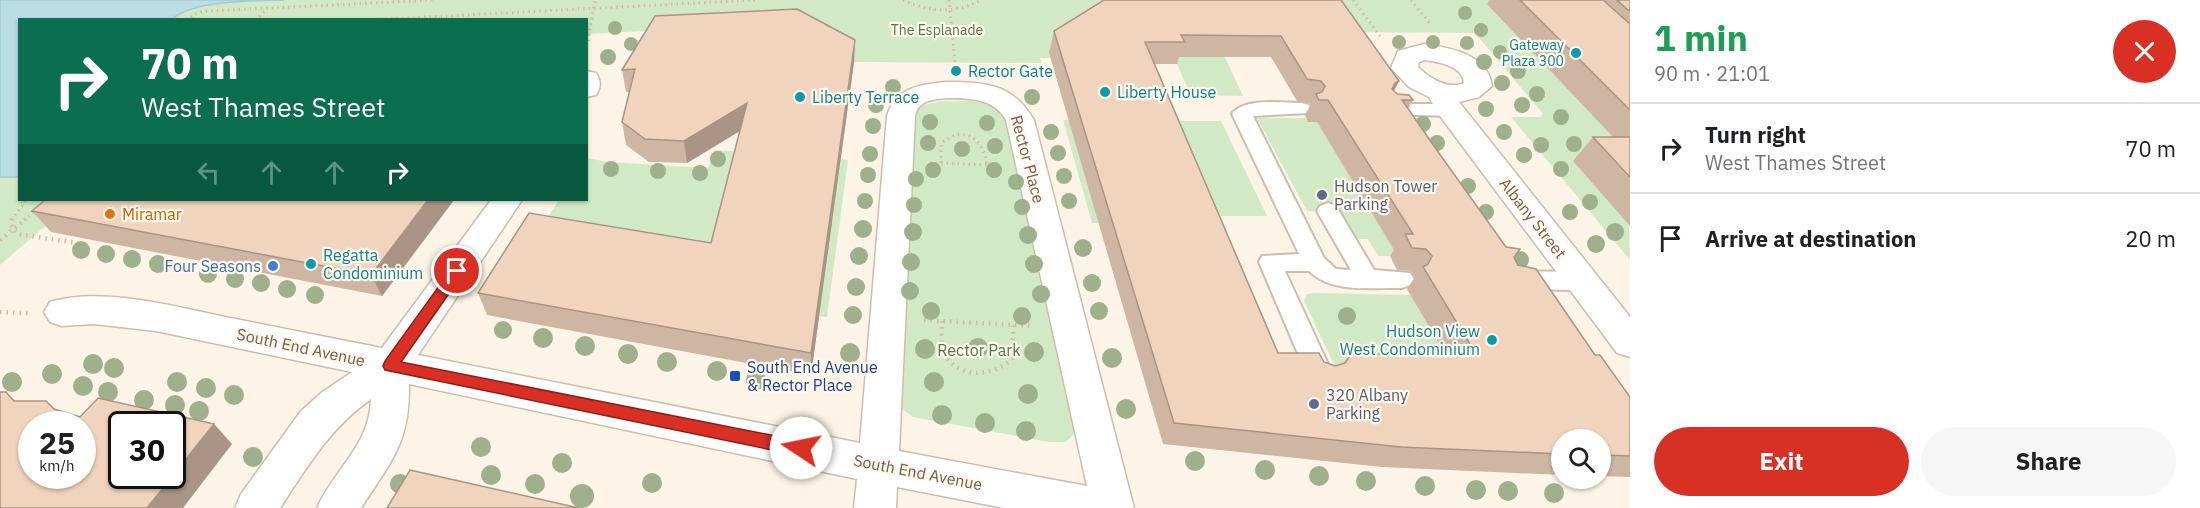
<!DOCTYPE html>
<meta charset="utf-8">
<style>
:root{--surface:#fff;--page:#f6f6f6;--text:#202124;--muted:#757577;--line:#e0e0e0;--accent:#d93025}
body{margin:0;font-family:"IBM Plex Sans",sans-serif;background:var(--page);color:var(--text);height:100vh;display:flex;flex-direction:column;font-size:22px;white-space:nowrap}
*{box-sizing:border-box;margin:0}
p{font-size:20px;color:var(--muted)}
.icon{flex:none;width:33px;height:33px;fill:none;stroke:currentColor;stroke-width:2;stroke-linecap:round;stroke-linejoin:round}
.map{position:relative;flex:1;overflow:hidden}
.drawer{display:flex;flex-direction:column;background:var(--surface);width:570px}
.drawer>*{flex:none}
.guide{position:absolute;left:18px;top:18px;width:570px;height:183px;border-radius:0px;box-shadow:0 2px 4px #0004;background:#0b6e4f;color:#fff;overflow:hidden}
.fabs{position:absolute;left:1551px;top:429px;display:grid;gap:12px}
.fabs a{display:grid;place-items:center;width:60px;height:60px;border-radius:50%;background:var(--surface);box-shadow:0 2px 4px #0004;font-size:30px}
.speed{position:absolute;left:18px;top:411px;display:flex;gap:12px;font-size:30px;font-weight:700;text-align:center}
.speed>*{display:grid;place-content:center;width:78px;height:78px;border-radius:50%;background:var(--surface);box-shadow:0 2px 4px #0004;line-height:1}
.speed small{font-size:15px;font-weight:400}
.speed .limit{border:3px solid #111;border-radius:9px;background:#fff;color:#111}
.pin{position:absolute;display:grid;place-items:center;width:51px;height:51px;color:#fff;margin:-26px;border:3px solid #fff;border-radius:50%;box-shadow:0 2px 6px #0007}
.me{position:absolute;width:66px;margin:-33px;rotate:281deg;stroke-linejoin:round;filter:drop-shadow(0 0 4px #0008)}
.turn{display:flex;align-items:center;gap:21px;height:126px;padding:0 24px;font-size:27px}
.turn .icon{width:78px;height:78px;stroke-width:2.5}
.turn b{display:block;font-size:42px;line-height:51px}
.lanes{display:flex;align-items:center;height:57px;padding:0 24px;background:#0003;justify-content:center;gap:30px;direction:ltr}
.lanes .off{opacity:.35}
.round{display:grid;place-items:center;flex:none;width:63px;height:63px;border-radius:32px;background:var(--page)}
.head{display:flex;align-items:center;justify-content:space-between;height:102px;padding:0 24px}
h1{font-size:36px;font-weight:700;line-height:45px;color:#1e9e55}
.action{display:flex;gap:12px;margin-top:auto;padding:12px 24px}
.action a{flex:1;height:69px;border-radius:36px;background:var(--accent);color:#fff;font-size:24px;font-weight:700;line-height:69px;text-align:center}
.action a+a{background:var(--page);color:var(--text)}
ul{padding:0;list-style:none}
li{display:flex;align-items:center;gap:18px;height:90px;padding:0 24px;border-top:2px solid var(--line)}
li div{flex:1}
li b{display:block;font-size:22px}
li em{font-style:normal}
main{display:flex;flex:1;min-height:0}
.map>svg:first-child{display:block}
.green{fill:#d2e9c5}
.water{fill:#bbdde5;stroke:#a1ccd7;stroke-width:1.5}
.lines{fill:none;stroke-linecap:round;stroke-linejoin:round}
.lane-casing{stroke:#cebcad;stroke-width:4}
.street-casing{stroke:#cebcad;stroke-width:3}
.path-far1{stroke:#d6b8a1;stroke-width:3;stroke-dasharray:1.5 4;stroke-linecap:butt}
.path{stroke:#d6b8a1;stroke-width:4.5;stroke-dasharray:1.5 5;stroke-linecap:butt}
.lane{fill:#fff;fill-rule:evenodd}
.street{fill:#fff;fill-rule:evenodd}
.tree{fill:#9eb18c}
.wall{fill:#cfb6a3;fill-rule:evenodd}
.shaded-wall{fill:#a99485}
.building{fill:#f1d4be;stroke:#a99485;stroke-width:1.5;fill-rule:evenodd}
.route{fill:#d93025;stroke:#8d1f18;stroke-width:1.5}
.culture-dot{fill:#0f9aa8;stroke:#fff8ed;stroke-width:2}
.service-dot{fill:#5c6f8a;stroke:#fff8ed;stroke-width:2}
.food-dot{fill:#e8710a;stroke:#fff8ed;stroke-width:2}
.shop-dot{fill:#3f7fe0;stroke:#fff8ed;stroke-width:2}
.transit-dot{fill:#1a4fb4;stroke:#fff8ed;stroke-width:2}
.labels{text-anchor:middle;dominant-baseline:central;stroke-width:4.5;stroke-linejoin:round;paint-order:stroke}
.far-park-label{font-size:14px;fill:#527a43;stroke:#fff8ed}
.far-culture-label{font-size:14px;fill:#0d838f;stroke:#fff8ed;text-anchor:end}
.culture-label{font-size:16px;fill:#0d838f;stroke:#fff8ed;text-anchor:start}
.street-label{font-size:16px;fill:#755c4b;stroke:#fff8ed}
.service-label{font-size:16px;fill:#4e5e75;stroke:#fff8ed;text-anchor:start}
.food-label{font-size:16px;fill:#c56008;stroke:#fff8ed;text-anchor:start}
.shop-label{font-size:16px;fill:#366cbe;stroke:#fff8ed;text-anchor:end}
.park-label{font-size:16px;fill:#527a43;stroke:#fff8ed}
.transit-label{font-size:16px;fill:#164399;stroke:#fff8ed;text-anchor:start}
</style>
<main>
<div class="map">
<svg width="1630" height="508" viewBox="0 0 1630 508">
<rect width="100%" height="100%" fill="#fcf4e6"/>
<g class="green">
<path d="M284,0H1251L1049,53L1050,58H1040L1041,63L854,62L664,30L587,34L586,20H172C195,0 252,1 284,0Z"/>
<polygon points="1316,0 1575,0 1625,110 1630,260 1511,117 1541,117 1543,114 1475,33 1338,32"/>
<polygon points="1223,53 1243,96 1194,95 1189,91 1174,57 1217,57"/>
<path d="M944,101C970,102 991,96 1007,120L1075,433L1066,442H1049L913,417L902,409L899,401L915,113L924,105Z"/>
<polygon points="1257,118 1306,118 1308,122 1317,122 1398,256 1378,256 1368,239 1355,239 1340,211 1307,211"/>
<polygon points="1063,120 1069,120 1099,223 1092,223"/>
<polygon points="1161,121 1221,121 1267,216 1200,216"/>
<polygon points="714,150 742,152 714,265 536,236 559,200 586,200 587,158 608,162 708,168"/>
<polygon points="841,159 848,160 827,317 819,316"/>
<polygon points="0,177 19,177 20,200 76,200 0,265"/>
<polygon points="1315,293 1411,295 1457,376 1339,375 1304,301 1307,294"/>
</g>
<path class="water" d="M0,0H284C252,1 195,0 172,19L20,20L19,177H0Z"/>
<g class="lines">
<defs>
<g id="lane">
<path d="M1302,103L1309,105L1312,109L1309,113L1253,116L1324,258L1336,269L1351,270L1317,211L1320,206L1328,203L1336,206L1374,270L1410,273L1414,279L1410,285L1402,288C1371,287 1333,294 1309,271H1285L1333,375L1329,382L1320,385L1311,382L1307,375L1259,262L1262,256L1299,254L1232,114C1244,97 1284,103 1302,103Z"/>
<polygon points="1391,104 1450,104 1460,110 1450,116 1384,114 1381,110 1384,106"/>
<polygon points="1513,271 1582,272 1590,275 1594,281 1590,287 1582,290 1513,289 1505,286 1501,280 1505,274"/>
</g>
<g id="street">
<path d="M1424,44C1451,48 1488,54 1492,86L1479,97L1459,102L1630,317V357L1617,353L1440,116L1429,97L1409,87L1391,68L1398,51ZM1425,60C1439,62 1463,66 1464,83C1448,90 1429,78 1418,67L1419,62Z"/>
<path d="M586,71L596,73C601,81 601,87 596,95L586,97Z"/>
<path d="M946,82C986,82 1013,84 1034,120L1134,508H1004L897,487L896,508H854L857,479L409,384C410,443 392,460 361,508H317C335,468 370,445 371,399C329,429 308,466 280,508H235L241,494L301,411L321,393L352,372L156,331L94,324L62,326L50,322L44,312L50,302C102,286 177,307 230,318C281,328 331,338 382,348L491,200H522L418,355L860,443L887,116C895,88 920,84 946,82ZM946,98C969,98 994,98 1006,120L1087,486L899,451L915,116C919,100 931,100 946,98Z"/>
</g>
</defs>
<use href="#lane" class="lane-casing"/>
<use href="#street" class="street-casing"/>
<g class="path-far1">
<path d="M903,0C929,12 955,14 981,0"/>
<polyline points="949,0 955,63"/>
<polyline points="1353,0 1380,36"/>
<polyline points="1411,0 1431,25"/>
<polyline points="186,20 199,12 209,11 435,0"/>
<polyline points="255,20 267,9"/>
<polyline points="369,20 755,0"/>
<polyline points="588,41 595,0"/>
<polyline points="930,163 998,165"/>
<path d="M941,163V144C963,123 984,139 987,165"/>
<polyline points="12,220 26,200"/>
<polyline points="24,220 37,210"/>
</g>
<g class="path">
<polyline points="12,219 11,225 17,234 78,243"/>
<polyline points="0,240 26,219"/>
<polyline points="0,312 29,313"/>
<polyline points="924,320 1033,326"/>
<path d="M942,321C942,331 940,344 945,354C958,380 997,377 1013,357V325"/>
</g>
<use href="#lane" class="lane"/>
<use href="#street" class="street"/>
</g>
<g class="tree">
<circle cx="1465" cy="13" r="7"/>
<circle cx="615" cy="28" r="7"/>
<circle cx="1481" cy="30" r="7"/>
<circle cx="1399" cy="42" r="7"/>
<circle cx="1433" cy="42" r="7"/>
<circle cx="1467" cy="43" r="7"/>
<circle cx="631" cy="44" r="7"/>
<circle cx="1500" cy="52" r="7"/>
<circle cx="608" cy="57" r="8"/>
<circle cx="1484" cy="62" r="8"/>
<circle cx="1518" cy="71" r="8"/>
<circle cx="1502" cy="83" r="8"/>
<circle cx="893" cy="87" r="8"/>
<circle cx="1537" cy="94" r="8"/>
<circle cx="1032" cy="97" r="8"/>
<circle cx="876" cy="105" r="8"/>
<circle cx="1522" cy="105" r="8"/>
<circle cx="1486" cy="109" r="8"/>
<circle cx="1561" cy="117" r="8"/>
<circle cx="930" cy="122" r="8"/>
<circle cx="987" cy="123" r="8"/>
<circle cx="1423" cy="124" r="8"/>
<circle cx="873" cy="126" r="8"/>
<circle cx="1051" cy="132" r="8"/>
<circle cx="1504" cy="132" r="8"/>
<circle cx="928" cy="143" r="8"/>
<circle cx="1437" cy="143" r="8"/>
<circle cx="1574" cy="144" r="8"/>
<circle cx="1541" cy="145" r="8"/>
<circle cx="995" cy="146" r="8"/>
<circle cx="962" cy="149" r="8"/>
<circle cx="1058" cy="153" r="8"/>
<circle cx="870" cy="154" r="8"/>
<circle cx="1524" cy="155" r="8"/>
<circle cx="718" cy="159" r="8"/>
<circle cx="611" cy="169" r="8"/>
<circle cx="1561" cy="169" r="8"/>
<circle cx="933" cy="170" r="8"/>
<circle cx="994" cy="170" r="8"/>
<circle cx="658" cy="171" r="8"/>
<circle cx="700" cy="173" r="8"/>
<circle cx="868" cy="175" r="8"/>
<circle cx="1064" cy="176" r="8"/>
<circle cx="916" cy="179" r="8"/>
<circle cx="1016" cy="182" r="8"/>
<circle cx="1468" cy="186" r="8"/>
<circle cx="865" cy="201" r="8"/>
<circle cx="1069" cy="201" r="8"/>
<circle cx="1590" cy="202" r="8"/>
<circle cx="914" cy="205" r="8"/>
<circle cx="1022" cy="207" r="8"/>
<circle cx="1486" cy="212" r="8"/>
<circle cx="1570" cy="212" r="8"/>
<circle cx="863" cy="229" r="9"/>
<circle cx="913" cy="232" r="9"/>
<circle cx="1615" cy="232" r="9"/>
<circle cx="1028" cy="235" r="9"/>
<circle cx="1596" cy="244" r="9"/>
<circle cx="1083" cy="248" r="9"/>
<circle cx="81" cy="250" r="9"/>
<circle cx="106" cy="254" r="9"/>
<circle cx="859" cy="256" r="9"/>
<circle cx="132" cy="259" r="9"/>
<circle cx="1520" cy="260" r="9"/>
<circle cx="911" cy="262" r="9"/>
<circle cx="158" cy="264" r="9"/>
<circle cx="1034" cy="264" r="9"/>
<circle cx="208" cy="274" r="9"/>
<circle cx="235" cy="279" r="9"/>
<circle cx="261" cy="283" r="9"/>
<circle cx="1092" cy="283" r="9"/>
<circle cx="856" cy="287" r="9"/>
<circle cx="287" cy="289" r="9"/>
<circle cx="910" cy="291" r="9"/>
<circle cx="1041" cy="294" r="9"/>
<circle cx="315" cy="295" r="9"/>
<circle cx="931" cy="311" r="9"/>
<circle cx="1099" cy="311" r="9"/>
<circle cx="853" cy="315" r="9"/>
<circle cx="1022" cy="316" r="9"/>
<circle cx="1347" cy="316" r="9"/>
<circle cx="503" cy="330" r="9"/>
<circle cx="543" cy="338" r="10"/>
<circle cx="585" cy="346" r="10"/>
<circle cx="978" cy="348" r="10"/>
<circle cx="925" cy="349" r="10"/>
<circle cx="1034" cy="352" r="10"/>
<circle cx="850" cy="353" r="10"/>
<circle cx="628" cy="354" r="10"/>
<circle cx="1112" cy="358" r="10"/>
<circle cx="667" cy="362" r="10"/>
<circle cx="93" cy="364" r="10"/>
<circle cx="114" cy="368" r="10"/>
<circle cx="717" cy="371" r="10"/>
<circle cx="52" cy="374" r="10"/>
<circle cx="756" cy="380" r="10"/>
<circle cx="12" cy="382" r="10"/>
<circle cx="177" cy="382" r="10"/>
<circle cx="934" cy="382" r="10"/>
<circle cx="83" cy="386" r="10"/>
<circle cx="206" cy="388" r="10"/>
<circle cx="108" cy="392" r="10"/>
<circle cx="1028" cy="394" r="10"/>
<circle cx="234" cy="395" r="10"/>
<circle cx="144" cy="400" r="10"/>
<circle cx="175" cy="405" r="10"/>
<circle cx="1126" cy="409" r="10"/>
<circle cx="199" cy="411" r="10"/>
<circle cx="942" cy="415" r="10"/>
<circle cx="985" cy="423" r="10"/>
<circle cx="1026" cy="431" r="10"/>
<circle cx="481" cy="447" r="10"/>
<circle cx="253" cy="457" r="10"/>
<circle cx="1195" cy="461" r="10"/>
<circle cx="562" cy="463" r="10"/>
<circle cx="1265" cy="470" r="10"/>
<circle cx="491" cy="475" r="10"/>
<circle cx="1319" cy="476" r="10"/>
<circle cx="1366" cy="481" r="10"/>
<circle cx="652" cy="483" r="10"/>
<circle cx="400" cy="484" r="10"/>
<circle cx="535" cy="484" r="10"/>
<circle cx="1425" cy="486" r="10"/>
<circle cx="1476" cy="490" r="10"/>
<circle cx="1508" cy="491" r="10"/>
<circle cx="1554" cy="493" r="10"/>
<circle cx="582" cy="496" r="12"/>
</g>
<g class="wall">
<path d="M1341,0L1399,81L1394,91L1397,94L1413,100L1408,109L1518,265L1630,397V477L1600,476V440H1562V475L1382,467L1163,444L1049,53L1054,31ZM1179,57H1271L1297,101L1310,103L1311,104L1305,115L1308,122H1317L1394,250L1390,256L1397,270L1410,271L1415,277L1407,289L1445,354H1351L1343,364L1335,366L1324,362L1278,353L1155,64H1177Z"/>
<polygon points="1490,0 1630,0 1630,226 1573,161 1593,137 1613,137 1487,4"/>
<polygon points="855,40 854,62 811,375 487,315 478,293 711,243 740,131 687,163 649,162 626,145 622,122 629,92 626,92 622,70"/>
<polygon points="454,200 382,296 51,232 32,211"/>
</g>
<g class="shaded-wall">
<polygon points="855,40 854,62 811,375 811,353"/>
<polygon points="1399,81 1387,103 1395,83"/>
<polygon points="747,103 748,126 687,163 684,141"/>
<polygon points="428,200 454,200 382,296 371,275"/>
<polygon points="214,424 232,444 183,508 147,508"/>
</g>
<g class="building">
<path d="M1104,0H1341L1399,81L1395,83L1392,89L1397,94L1409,95L1413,100H1402L1441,156L1506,247L1520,249L1514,257L1518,265L1536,269L1595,355H1600L1630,397V456L1600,455V440H1562V454L1401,447L1174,423L1054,31ZM1181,35L1281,36L1307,79L1321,81L1325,86L1322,92L1316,94L1319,100H1328L1413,234H1405L1412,248L1426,249L1432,256L1428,264L1423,267L1476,354H1351L1345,363L1335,366L1324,362L1319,353H1278L1145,42H1185Z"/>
<polygon points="1520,0 1603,0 1630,24 1630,110"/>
<polygon points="1617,0 1630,0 1630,10 1628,10"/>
<polygon points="797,9 855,40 811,353 478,293 529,213 711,243 747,103 684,141 645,139 622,122 635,69 622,70 655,16"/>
<polygon points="1593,137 1630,137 1630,177"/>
<polygon points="45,200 428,200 371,275 32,211"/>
<path d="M0,392H6L14,401H46L54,409L80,417L98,398L214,424L147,508H0ZM32,424H82V476H32ZM122,424H172V476H122Z"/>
<polygon points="410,470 579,508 387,508"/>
</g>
<polygon class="route" points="457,266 464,271 462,275 401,362 801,441 807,443 809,448 807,453 801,456 385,370 383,366 385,361 452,268"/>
<g class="culture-dot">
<circle cx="1576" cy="53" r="6"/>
<circle cx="956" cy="71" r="6"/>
<circle cx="1105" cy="92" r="6"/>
<circle cx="800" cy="97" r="6"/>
<circle cx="311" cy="264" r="6"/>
<circle cx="1492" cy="340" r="6"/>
</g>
<g class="service-dot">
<circle cx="1322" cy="195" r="6"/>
<circle cx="1314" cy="404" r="6"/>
</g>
<circle class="food-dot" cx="110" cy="214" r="6"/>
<circle class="shop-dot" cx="273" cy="266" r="6"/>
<rect class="transit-dot" x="729" y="370" width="12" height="12" rx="3"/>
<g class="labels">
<g class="far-park-label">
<text x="937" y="30">The Esplanade</text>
</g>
<g class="far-culture-label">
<text x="1564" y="45">Gateway<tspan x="1564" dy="16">Plaza 300</tspan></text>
</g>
<g class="culture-label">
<text x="968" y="71">Rector Gate</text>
<text x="1117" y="92">Liberty House</text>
<text x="812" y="97">Liberty Terrace</text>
<text x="323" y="255">Regatta<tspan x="323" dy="18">Condominium</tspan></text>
<text x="1480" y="331" text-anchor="end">Hudson View<tspan x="1480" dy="18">West Condominium</tspan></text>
</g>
<g class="street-label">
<text transform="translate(1028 159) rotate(75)">Rector Place</text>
<text transform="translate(1533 218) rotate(52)">Albany Street</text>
<text transform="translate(301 347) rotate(12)">South End Avenue</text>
<text transform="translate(918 472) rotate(11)">South End Avenue</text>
</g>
<g class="service-label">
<text x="1334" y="186">Hudson Tower<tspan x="1334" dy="18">Parking</tspan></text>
<text x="1326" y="395">320 Albany<tspan x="1326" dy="18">Parking</tspan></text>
</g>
<g class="food-label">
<text x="122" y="214">Miramar</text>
</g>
<g class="shop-label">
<text x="261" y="266">Four Seasons</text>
</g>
<g class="park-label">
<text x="979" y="350">Rector Park</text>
</g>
<g class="transit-label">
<text x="747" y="367">South End Avenue<tspan x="747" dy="18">&amp; Rector Place</tspan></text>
</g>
</g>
</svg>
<div class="fabs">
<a><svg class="icon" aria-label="search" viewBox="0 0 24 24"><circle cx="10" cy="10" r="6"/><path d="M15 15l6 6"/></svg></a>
</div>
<div class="speed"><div>25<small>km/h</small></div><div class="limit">30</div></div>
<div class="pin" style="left:457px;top:271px;background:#d93025"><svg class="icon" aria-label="arrive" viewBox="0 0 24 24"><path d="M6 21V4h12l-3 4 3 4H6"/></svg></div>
<svg class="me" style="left:801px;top:448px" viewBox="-20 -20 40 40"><circle r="19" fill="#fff"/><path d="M0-13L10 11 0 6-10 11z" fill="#d93025"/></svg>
<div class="guide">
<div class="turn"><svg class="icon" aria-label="right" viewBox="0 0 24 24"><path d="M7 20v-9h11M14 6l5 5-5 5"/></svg><div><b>70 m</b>West Thames Street</div></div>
<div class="lanes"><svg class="icon off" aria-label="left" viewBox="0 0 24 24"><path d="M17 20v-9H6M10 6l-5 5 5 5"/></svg><svg class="icon off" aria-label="ahead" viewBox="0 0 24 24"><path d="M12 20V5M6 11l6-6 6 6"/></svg><svg class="icon off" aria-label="ahead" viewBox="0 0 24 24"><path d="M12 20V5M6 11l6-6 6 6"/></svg><svg class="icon" aria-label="right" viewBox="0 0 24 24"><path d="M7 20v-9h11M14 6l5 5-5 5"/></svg></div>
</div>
</div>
<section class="drawer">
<div class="head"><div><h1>1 min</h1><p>90 m · 21:01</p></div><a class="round" style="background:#d93025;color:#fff"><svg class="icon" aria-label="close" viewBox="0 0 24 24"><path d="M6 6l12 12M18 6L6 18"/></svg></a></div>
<ul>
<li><svg class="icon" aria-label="right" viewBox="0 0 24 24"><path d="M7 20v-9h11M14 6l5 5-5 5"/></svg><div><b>Turn right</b><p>West Thames Street</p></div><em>70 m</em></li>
<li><svg class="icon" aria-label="arrive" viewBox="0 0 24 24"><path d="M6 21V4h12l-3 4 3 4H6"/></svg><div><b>Arrive at destination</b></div><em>20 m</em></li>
</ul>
<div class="action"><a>Exit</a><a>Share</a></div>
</section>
</main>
